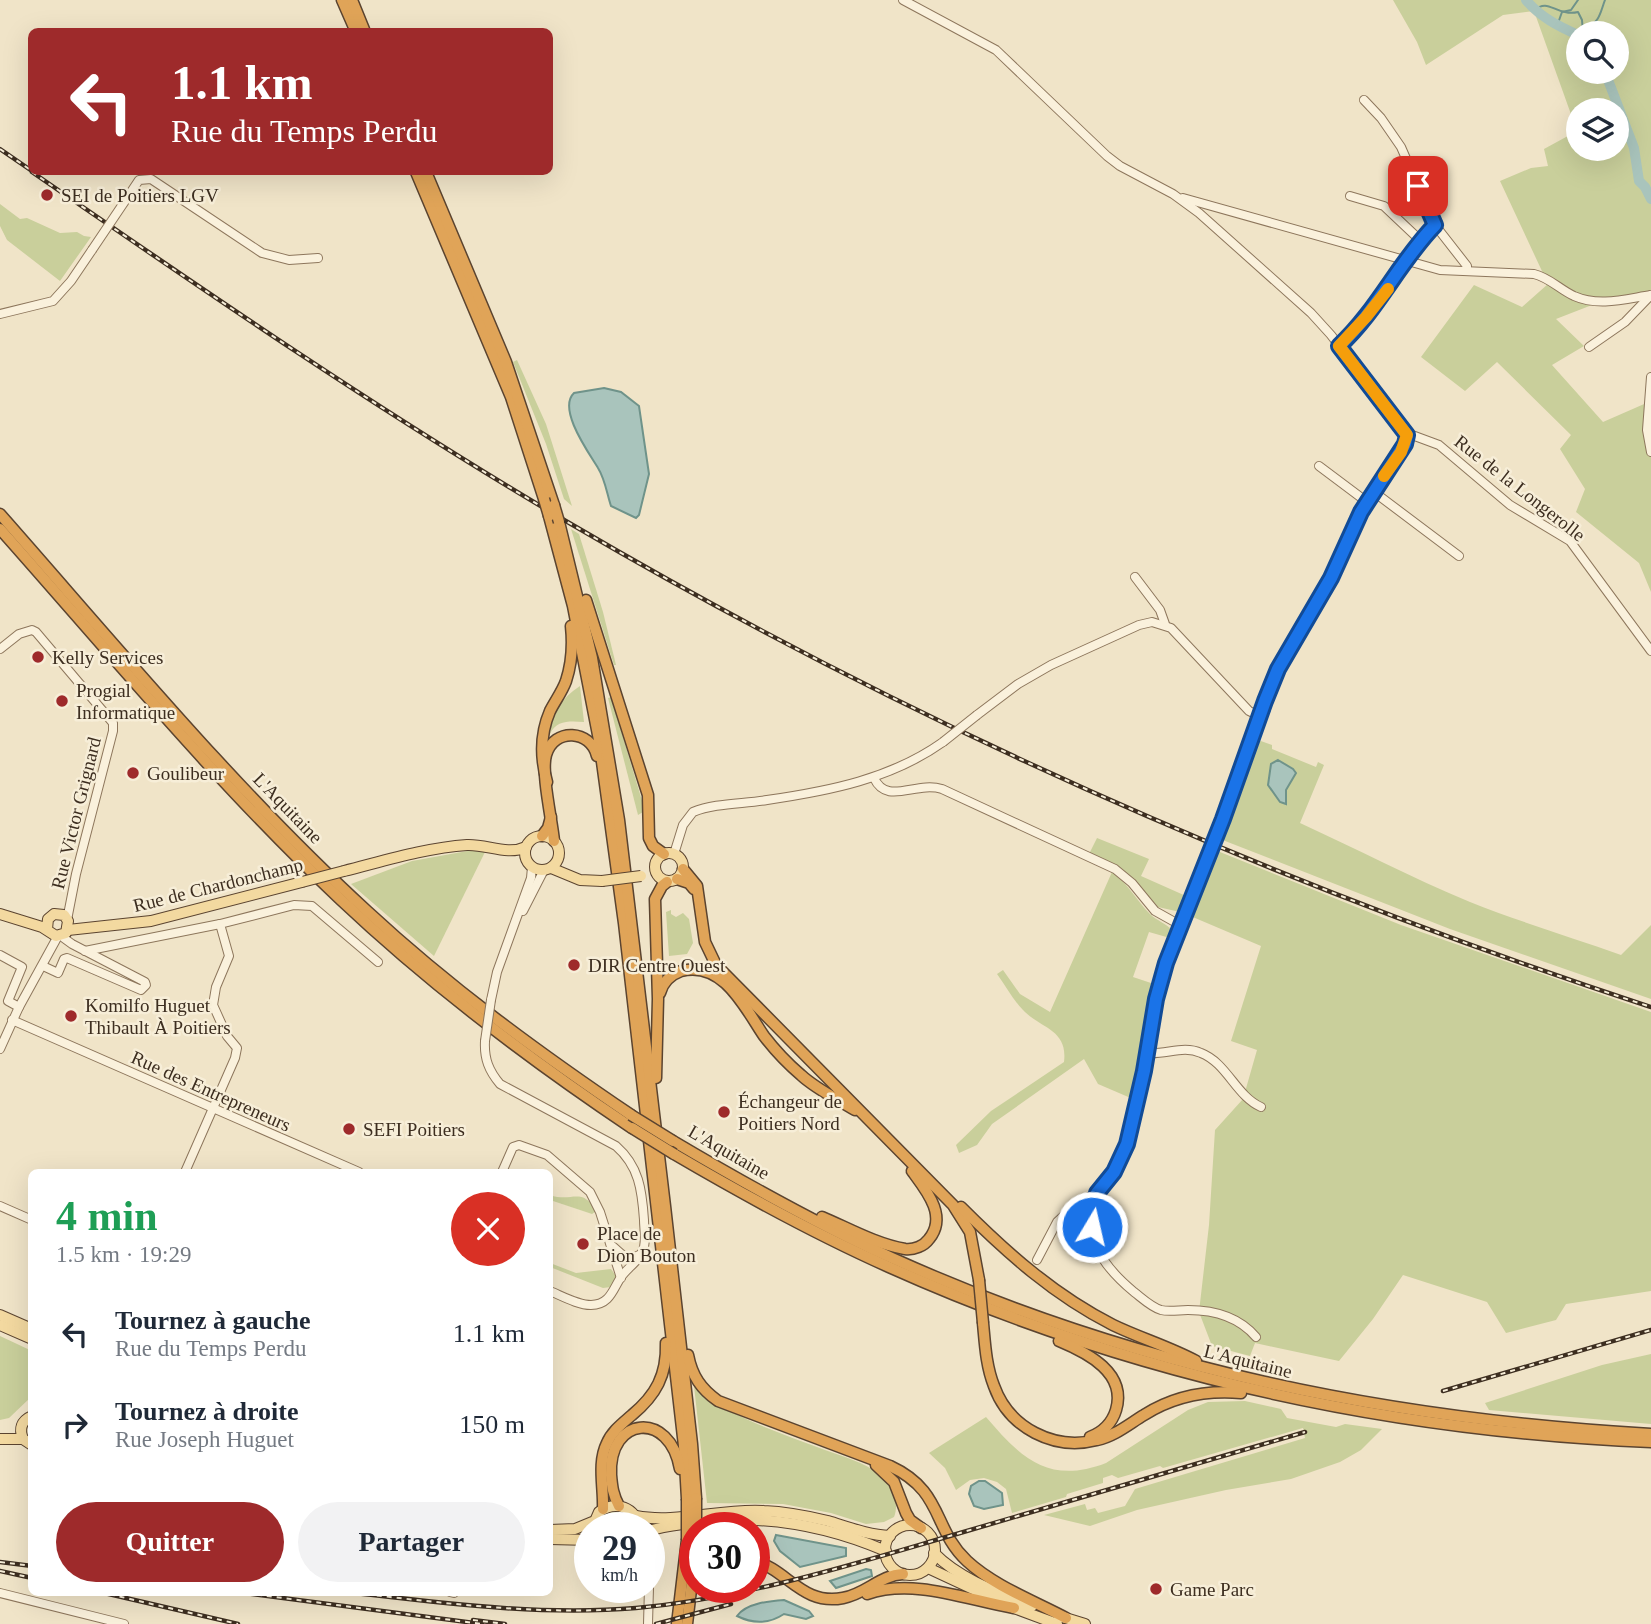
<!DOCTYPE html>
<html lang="fr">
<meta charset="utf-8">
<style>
:root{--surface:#fff;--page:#f2f2f3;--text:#1f2937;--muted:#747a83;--accent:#9e2a2b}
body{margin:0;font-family:"Times New Roman",serif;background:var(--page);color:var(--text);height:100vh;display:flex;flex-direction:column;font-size:26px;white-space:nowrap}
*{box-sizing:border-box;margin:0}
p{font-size:23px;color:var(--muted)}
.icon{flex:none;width:38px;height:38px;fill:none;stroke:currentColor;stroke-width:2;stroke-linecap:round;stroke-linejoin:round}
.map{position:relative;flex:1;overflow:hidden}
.drawer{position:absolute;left:28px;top:1169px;width:525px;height:427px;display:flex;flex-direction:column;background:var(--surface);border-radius:10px;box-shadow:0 7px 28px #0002}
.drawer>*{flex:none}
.banner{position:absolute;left:28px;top:28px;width:525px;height:147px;border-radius:10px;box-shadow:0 7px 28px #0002;background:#9e2a2b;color:#fff;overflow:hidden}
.buttons{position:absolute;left:1566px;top:21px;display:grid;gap:14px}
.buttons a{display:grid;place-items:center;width:63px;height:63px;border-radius:50%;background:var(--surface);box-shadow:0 7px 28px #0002;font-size:35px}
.speed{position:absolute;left:574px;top:1512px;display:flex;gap:14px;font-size:35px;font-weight:700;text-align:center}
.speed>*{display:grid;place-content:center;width:91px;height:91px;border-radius:50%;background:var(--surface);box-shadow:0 7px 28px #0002;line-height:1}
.speed small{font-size:18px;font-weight:400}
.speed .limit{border:10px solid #d22;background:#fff;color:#111}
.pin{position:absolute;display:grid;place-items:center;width:60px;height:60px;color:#fff;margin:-30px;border-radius:14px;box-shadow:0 4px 10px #0006}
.me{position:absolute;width:77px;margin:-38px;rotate:9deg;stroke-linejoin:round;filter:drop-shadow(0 0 5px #0008)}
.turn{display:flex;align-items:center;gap:24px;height:147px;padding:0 28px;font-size:32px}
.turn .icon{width:91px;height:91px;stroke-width:2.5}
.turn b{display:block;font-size:49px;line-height:60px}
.round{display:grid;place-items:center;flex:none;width:74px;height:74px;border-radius:37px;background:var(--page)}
.head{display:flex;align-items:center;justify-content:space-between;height:119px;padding:0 28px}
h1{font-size:42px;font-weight:800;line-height:52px;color:#1e9e55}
.cta{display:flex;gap:14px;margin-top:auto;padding:14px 28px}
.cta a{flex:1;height:80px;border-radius:42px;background:var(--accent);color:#fff;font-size:28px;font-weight:800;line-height:80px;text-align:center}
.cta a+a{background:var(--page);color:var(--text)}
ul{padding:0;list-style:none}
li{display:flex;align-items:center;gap:21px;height:91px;padding:0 28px}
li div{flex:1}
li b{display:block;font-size:26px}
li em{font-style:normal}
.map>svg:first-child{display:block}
.green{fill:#c9cf9b;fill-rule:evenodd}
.water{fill:#a9c4bc;stroke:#6f938a;stroke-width:2}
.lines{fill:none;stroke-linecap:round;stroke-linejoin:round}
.stream{stroke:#6f938a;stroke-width:2}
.river{stroke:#a9c4bc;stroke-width:10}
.minor-casing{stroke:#8d765c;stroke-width:10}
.major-casing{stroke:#5b4430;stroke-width:12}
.highway-casing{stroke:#5b4430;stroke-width:13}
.minor{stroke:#faf1dc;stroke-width:8}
.major{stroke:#f3d9a0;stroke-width:10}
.highway{stroke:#e0a458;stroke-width:10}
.rail-casing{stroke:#3d2e20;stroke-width:4.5}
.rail{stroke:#f7eed8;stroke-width:2;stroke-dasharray:5;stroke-linecap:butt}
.minor-bridge-casing{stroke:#8d765c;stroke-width:10;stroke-linecap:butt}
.major-bridge-casing{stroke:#5b4430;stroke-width:12;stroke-linecap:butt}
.highway-bridge-casing{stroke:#5b4430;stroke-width:13;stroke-linecap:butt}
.minor-bridge{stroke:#faf1dc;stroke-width:8}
.major-bridge{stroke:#f3d9a0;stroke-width:10}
.highway-bridge{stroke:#e0a458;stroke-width:10}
.route-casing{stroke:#114b97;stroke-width:18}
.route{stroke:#1a73e8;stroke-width:12}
.slow{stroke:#f59e0b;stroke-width:12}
.poi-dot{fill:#9e2a2b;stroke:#f7eed8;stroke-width:2.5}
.labels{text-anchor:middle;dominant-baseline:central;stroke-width:5;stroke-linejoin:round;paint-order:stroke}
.poi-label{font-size:19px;fill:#3d2e20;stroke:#f7eed8;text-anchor:start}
.street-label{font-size:19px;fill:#3d2e20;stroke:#f7eed8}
</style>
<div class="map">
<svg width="1651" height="1624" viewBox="0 0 1651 1624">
<rect width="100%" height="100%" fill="#f0e4c8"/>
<g class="green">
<path d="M1393,0H1651V291L1592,305L1556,319L1584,346L1552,365L1603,422L1651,401V592L1639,563L1576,512L1585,489L1560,449L1571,435L1497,362L1465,391L1421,357L1474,285L1522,307L1548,284L1500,181L1531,168L1548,166L1544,149L1577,131L1534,11L1503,15L1426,65L1417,42ZM1578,33H1617V72H1578ZM1578,110H1617V149H1578Z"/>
<polygon points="0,204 20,219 27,218 60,233 77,232 84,236 91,237 60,281 7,240 0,226"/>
<polygon points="517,360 546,424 572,506 564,499 546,444 513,362"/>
<polygon points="571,529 579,534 603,612 616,665 614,665"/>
<path d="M580,686L584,722C570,721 556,720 550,734C552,714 561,698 580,686Z"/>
<polygon points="611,697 643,804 643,812 638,815 609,702 608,698"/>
<path d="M1258,740L1272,745V749L1316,767L1318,762L1324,765L1300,823C1357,849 1412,878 1470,902C1520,922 1571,937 1621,955L1651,925V999L1450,929L1220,839L1231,819L1228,817Z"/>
<polygon points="1097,838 1149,859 1141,876 1186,896 1180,912 1158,907 1121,868 1089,854"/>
<polygon points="473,850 485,852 434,956 351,884 412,861"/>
<polygon points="1215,850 1401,925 1651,1012 1651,1291 1566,1304 1556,1320 1506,1333 1487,1302 1403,1275 1373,1319 1339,1361 1255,1343 1250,1356 1212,1346 1199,1312 1209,1225 1215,1130 1243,1099 1257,1050 1231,1041 1261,946 1188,915"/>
<path d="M1112,872C1128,883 1136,900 1150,914C1157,921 1166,923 1173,931L1170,938L1149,932L1133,977L1154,984L1133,1099L1098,1084L1084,1059L992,1124L977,1145L959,1153L956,1145L991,1111L1064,1062C1068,1029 1041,1029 1023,1010C1013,1000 1006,986 997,974L1003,970L1020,994L1050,1012Z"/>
<polygon points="671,910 671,914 676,917 683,913 689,919 693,943 687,954 669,956 666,912"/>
<path d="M550,1195C572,1203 582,1186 596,1211L592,1214L550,1200Z"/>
<polygon points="550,1263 576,1273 611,1269 616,1276 611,1287 603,1288 550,1267"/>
<polygon points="0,1336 32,1351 31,1397 9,1418 0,1420"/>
<polygon points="1651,1354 1651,1424 1489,1410 1485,1403 1602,1365"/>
<path d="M694,1386C730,1418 781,1433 825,1450C844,1457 864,1462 879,1474C892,1484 900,1502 894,1517L884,1522L866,1524L831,1513L783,1504L707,1503Z"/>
<path d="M1245,1401L1281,1409L1287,1418L1336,1427L1345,1424L1382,1429L1361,1450L1340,1462L1291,1479L1226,1490L1137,1510L1090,1526L1044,1515L1085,1504L1087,1510L1095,1508L1098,1513L1125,1506L1135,1489L1305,1438L1303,1428L1163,1468L1160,1466L1118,1478L1112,1475L1103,1478V1483L1067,1494L1066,1497L1012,1513L1006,1489L997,1482L984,1478L970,1480L956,1490L945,1468L929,1453L986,1417C1021,1458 1049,1485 1106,1463L1188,1410L1208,1402Z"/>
<polygon points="615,1511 627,1514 635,1528 598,1528 604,1515"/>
</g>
<g class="water">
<path d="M604,388L621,392L639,406L649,474L639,515L636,518L611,506C607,494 605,479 598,468C589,453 557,409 574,393Z"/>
<polygon points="1278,760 1293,769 1296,773 1286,790 1286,804 1280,802 1268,785 1271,764"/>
<polygon points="979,1481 985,1481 1002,1493 1003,1505 984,1509 974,1506 969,1494 971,1486"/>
<polygon points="776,1535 846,1548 846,1556 800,1567 780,1551 774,1541"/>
<polygon points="866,1569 871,1570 872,1576 836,1588 830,1581"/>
<path d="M784,1600L809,1611L813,1616L806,1619L784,1614C769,1624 753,1624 737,1616C746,1603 770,1601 784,1600Z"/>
</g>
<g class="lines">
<g class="stream">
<path d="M1534,10C1547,0 1552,10 1565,12C1569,13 1574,13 1578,12L1582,20L1583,33"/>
<polyline points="1557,26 1562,12 1571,10 1578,0"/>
<path d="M1584,32L1586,28C1600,22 1600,13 1605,0"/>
</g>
<g class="river">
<path d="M1526,0C1540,17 1558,26 1578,35"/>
<polyline points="1605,72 1634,148 1639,181 1645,187 1651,199"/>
</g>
<defs>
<g id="minor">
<polyline points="903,0 996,50 1107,156 1120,166 1173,194 1199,213 1311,313 1331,335 1407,435"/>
<polyline points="1364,100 1381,118 1401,147 1435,225 1467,266 1467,271"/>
<polyline points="1350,196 1384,206 1421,241"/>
<polyline points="127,198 139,180 151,179 262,253 289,260 318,258"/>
<path d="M1183,198L1440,270L1534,274C1550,278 1559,289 1574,296C1599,307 1625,299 1651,295"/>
<polyline points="0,314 53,301 71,281 92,250"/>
<path d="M1339,346C1378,311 1399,262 1435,225"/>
<polyline points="1589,347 1625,322 1651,295"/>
<polyline points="1651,377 1647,430 1651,452"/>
<polyline points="1407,435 1412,435 1439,445 1510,505 1570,541 1651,651"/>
<polyline points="1319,466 1367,502"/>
<polyline points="1374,492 1459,556"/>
<polyline points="1135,577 1160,610 1165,624"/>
<polyline points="0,649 19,634 32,630 36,632 113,723 113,731 76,874 67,920"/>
<polyline points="977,715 1018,684 1051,665 1139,625 1152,622 1171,628 1249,711 1259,716"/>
<path d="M874,778C887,806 915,781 942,789L1115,869L1132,883L1155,911L1180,925"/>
<polyline points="1219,827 1276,673 1331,578 1361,512 1401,452 1407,435"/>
<path d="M674,854L683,825L693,812C715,803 743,804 767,800C829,791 891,779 943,742"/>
<polyline points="523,911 544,870"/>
<polyline points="85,951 220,924 294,905 312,906 378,962"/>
<polyline points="0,955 22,967 8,1001 19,1007"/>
<polyline points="43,966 58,973 64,959 67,958 141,990 146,985 145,982 72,944 61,936"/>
<polyline points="491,1000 497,972 531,878 532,867"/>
<polyline points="12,1020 359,1172"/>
<path d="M485,1041C484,1059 489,1071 500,1084L616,1146C639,1166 642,1190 644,1220C644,1228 646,1238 644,1247C640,1261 629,1266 621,1277C613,1289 610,1305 591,1305C578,1305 562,1296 550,1291"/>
<polyline points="0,1049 19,1007 58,936"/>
<path d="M1147,1053C1166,1055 1183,1045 1201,1053C1227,1063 1236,1096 1261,1107"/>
<polyline points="185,1172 235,1058 237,1048 227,1036 213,1005 216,987 229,956 220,924"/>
<polyline points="502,1172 513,1147 519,1145 547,1155 590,1192 600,1212 621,1278"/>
<path d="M1097,1193C1086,1240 1098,1262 1134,1292C1142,1298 1151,1307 1161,1310C1169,1312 1179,1310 1188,1310C1214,1310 1239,1317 1256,1337"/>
<polyline points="0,1206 32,1220"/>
<path d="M611,1245C622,1253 625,1263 641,1254"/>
<polyline points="1037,1260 1057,1222 1070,1210 1103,1188 1123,1156 1144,1071 1160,982 1207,858"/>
<polyline points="450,1592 454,1593"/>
<polyline points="0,1593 124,1624"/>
<polyline points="648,1624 649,1587"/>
</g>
<g id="major">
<circle cx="542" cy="853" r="17"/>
<circle cx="669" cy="867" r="14"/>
<polyline points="551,868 580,880 602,881"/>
<path d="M344,871C384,861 425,848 467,845C487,844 507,856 526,847"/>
<polyline points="0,914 42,927 56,936 66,933 68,921 64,915 54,914 48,919 47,929"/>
<polyline points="68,930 151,921 302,882"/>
<polyline points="0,1315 32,1329"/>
<polyline points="0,1325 32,1339"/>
<path d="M32,1416C21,1421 19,1429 23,1439L32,1445"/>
<polyline points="0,1439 23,1439"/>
<path d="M636,1516C676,1524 722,1508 764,1511C786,1512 807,1516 828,1521C848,1527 868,1535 890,1536"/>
<circle cx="910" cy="1550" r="25"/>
<path d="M592,1528L599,1512C616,1500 635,1507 640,1528"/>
<polyline points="550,1530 575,1529 592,1522"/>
<path d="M649,1531C663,1526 677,1525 691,1523C760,1513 823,1524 886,1551"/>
<polyline points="550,1539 590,1540"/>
<path d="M934,1553C959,1579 999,1593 1032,1606"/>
<polyline points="928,1568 1014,1608 1057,1624"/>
<polyline points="1059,1616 1085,1624"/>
</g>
<g id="highway">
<polyline points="342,0 356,32"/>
<polyline points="352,0 365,32"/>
<polyline points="416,172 511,397 544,499"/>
<polyline points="426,172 506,362 554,505"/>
<path d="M0,514C119,649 234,789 367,911C449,987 538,1052 631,1115"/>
<polyline points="549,516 573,606 599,740 624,923 684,1446 687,1499"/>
<polyline points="559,522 592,658 619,820 665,1206 692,1444 696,1498"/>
<path d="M0,529C111,654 218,784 340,899C431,985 529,1059 632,1128"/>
<polyline points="586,600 648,795 649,838 653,846 664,854"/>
<path d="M547,782C540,757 540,734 550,711C555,701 562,692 566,681C572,663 573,645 571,626"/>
<polyline points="542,836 548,828 551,817"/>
<path d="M554,841C552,820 541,773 546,755C554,727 591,730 597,756"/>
<polyline points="683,869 697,886 705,942 716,965 953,1205 970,1232 979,1280"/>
<polyline points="677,879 689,883 694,889"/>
<path d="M660,993C663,982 670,975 681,971C723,960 745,1008 764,1036C774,1049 788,1064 801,1075C816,1089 837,1099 855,1110"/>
<polyline points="656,1078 658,999 655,899 662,886 667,882"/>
<path d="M673,1141C744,1183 817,1224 892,1258C1136,1368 1385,1419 1651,1434"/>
<path d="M674,1154C744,1195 815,1234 889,1267C1132,1376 1385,1431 1651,1442"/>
<path d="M961,1207C1007,1253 1054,1295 1113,1325C1140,1338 1170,1347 1196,1361"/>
<path d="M822,1217C848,1228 876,1244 905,1249C914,1250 924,1246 929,1239C948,1216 926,1190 912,1171"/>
<path d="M983,1323C985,1344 986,1366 994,1386C1009,1428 1054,1451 1097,1440C1115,1436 1129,1424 1144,1415C1174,1396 1207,1390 1241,1393"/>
<path d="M1059,1341C1088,1353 1127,1373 1116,1410C1112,1423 1103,1432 1090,1437"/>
<path d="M688,1355C692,1376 701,1389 718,1401L890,1466C944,1491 932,1528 967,1561C994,1586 1034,1601 1066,1618"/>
<polyline points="876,1465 894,1482 906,1513 910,1520 921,1528"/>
<path d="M619,1506C613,1495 612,1487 611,1475C608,1416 670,1410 680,1469"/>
<path d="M603,1509C604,1488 597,1463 607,1443C612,1431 623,1423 632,1415C656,1395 667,1375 666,1343"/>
<path d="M754,1561C787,1569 802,1606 843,1598C866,1594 880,1575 903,1574"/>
<path d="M867,1594C914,1578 967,1600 1014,1608"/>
<polyline points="677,1624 687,1540"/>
<polyline points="687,1624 695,1555"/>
</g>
</defs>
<use href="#minor" class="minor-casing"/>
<use href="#major" class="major-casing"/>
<use href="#highway" class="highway-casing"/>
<use href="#minor" class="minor"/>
<use href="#major" class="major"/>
<use href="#highway" class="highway"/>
<defs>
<g id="rail">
<polyline points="0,149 32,171"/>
<path d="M32,172C209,294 385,415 571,524C912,724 1275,884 1651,1007"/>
<polyline points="1443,1391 1651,1330"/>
<polyline points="0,1562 32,1566"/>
<polyline points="0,1571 32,1578"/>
<polyline points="100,1592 238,1624"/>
<polyline points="237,1592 482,1624"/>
<path d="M347,1592C443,1603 540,1616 636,1608C748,1598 853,1564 960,1533C1075,1499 1190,1466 1305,1432"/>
<polyline points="473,1620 505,1624"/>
<polyline points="656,1624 731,1604"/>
</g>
</defs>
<use href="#rail" class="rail-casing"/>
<use href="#rail" class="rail"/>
<defs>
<g id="minor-bridge">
<polyline points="92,250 127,198"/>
<polyline points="943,742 977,715"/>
<polyline points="1207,858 1219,827"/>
<polyline points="485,1041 491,1000"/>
</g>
<g id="major-bridge">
<polyline points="602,881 641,876"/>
<polyline points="302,882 344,871"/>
</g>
<g id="highway-bridge">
<polyline points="544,499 549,516"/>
<polyline points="554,505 559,522"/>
<polyline points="631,1115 673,1141"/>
<polyline points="632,1128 674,1154"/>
<polyline points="979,1280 983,1323"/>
<polyline points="696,1498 696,1528"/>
<polyline points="687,1540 687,1499"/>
</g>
</defs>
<use href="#minor-bridge" class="minor-bridge-casing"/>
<use href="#major-bridge" class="major-bridge-casing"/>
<use href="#highway-bridge" class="highway-bridge-casing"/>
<use href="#minor-bridge" class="minor-bridge"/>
<use href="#major-bridge" class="major-bridge"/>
<use href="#highway-bridge" class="highway-bridge"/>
</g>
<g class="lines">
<defs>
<path id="route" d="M1092,1227L1097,1193L1114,1172L1127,1144L1144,1071L1156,999L1166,963L1223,819L1265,701L1278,669L1331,578L1361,512L1405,444L1407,435L1339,346C1377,311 1399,262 1435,225L1418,186"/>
</defs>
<use href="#route" class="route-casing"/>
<use href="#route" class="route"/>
<polyline class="slow" points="1384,476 1401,452 1407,435 1339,346 1366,317 1388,289"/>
</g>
<g class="poi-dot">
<circle cx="47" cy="195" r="7"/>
<circle cx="38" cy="657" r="7"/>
<circle cx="62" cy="701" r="7"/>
<circle cx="133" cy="773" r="7"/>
<circle cx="574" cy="965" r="7"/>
<circle cx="71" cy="1016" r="7"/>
<circle cx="724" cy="1112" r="7"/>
<circle cx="349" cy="1129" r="7"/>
<circle cx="583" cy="1244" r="7"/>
<circle cx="1156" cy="1589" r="7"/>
</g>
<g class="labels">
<g class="poi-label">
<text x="61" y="195">SEI de Poitiers LGV</text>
<text x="52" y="657">Kelly Services</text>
<text x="76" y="690">Progial<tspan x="76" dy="22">Informatique</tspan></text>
<text x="147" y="773">Goulibeur</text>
<text x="588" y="965">DIR Centre Ouest</text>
<text x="85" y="1005">Komilfo Huguet<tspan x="85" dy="22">Thibault À Poitiers</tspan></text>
<text x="738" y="1101">Échangeur de<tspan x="738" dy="22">Poitiers Nord</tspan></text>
<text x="363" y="1129">SEFI Poitiers</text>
<text x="597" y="1233">Place de<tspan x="597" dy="22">Dion Bouton</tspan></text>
<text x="1170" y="1589">Game Parc</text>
</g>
<g class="street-label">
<text transform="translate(1520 488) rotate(38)">Rue de la Longerolle</text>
<text transform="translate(288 808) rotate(46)">L'Aquitaine</text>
<text transform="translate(76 813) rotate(-76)">Rue Victor Grignard</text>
<text transform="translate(218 885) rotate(-14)">Rue de Chardonchamp</text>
<text transform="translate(211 1091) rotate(24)">Rue des Entrepreneurs</text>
<text transform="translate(729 1152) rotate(30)">L'Aquitaine</text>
<text transform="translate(1248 1361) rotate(14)">L'Aquitaine</text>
</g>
</g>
</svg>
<div class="buttons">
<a><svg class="icon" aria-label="search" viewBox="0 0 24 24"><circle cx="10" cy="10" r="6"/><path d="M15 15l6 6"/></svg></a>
<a><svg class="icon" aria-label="layers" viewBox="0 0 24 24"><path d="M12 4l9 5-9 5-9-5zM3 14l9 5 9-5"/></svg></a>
</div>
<div class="speed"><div>29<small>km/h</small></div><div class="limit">30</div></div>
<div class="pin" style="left:1418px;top:186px;background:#d93025"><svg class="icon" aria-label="arrive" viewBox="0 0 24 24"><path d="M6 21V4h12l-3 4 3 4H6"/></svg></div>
<svg class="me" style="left:1092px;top:1227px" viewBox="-20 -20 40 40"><circle r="17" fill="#1a73e8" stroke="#fff" stroke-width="3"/><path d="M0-11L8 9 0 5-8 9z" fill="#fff"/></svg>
<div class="banner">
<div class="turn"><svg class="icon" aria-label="left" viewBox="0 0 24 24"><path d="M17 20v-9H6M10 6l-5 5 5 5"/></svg><div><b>1.1 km</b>Rue du Temps Perdu</div></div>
</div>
<section class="drawer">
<div class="head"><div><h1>4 min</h1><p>1.5 km · 19:29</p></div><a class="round" style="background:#d93025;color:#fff"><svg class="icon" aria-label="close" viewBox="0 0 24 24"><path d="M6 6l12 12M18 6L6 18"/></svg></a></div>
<ul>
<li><svg class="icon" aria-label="left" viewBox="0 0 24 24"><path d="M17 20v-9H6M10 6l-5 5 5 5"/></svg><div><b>Tournez à gauche</b><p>Rue du Temps Perdu</p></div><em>1.1 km</em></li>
<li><svg class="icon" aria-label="right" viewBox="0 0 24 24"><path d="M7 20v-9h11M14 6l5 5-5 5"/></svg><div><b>Tournez à droite</b><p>Rue Joseph Huguet</p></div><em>150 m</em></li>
</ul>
<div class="cta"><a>Quitter</a><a>Partager</a></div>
</section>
</div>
